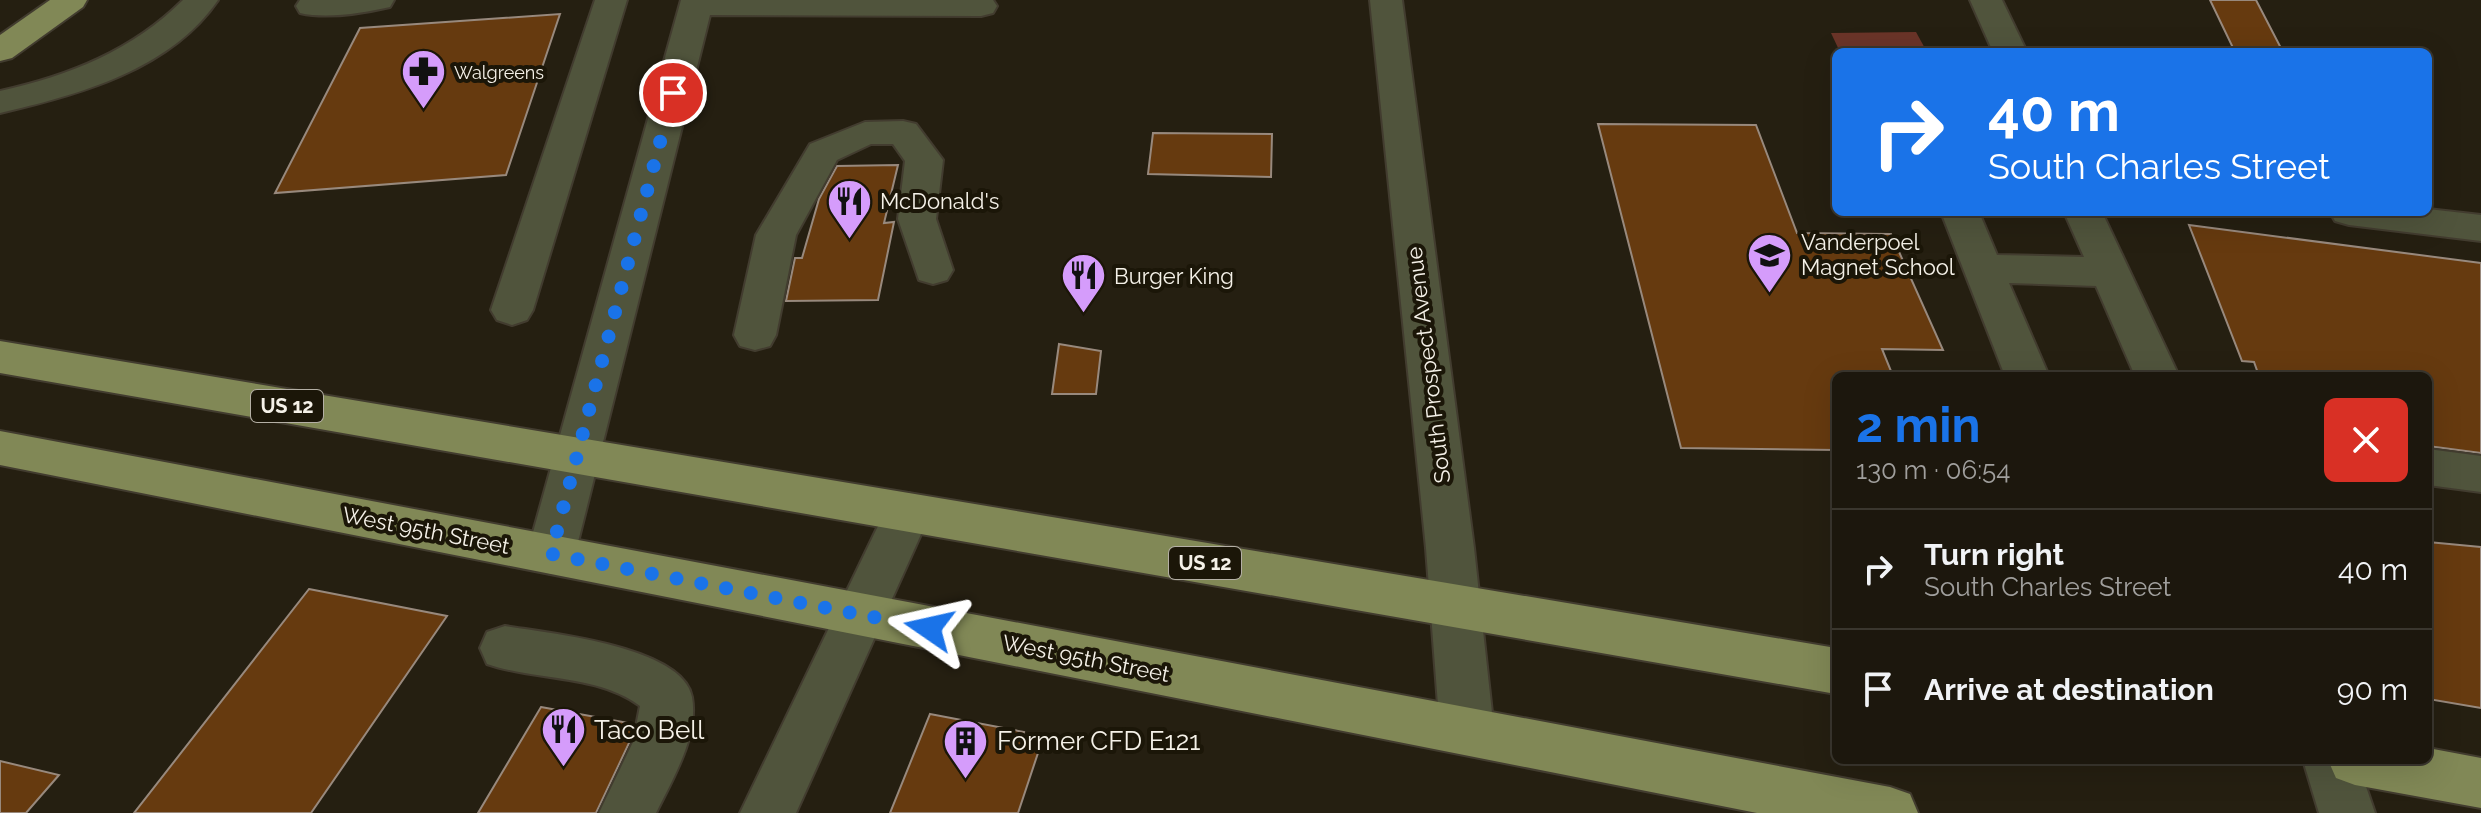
<!DOCTYPE html>
<meta charset="utf-8">
<style>
:root{--surface:#1c170d;--page:#252016;--text:#f1f3f6;--muted:#a09f9d;--line:#3a362e;--accent:#1a73e8}
body{margin:0;font-family:Raleway,sans-serif;background:var(--page);color:var(--text);height:100vh;display:flex;flex-direction:column;font-size:30px;white-space:nowrap}
*{box-sizing:border-box;margin:0}
p{font-size:26px;color:var(--muted)}
.icon{flex:none;width:44px;height:44px;fill:none;stroke:currentColor;stroke-width:2;stroke-linecap:round;stroke-linejoin:round}
.map{position:relative;flex:1;overflow:hidden}
.details{position:absolute;left:1832px;top:372px;width:600px;height:392px;display:flex;flex-direction:column;background:var(--surface);border-radius:12px;box-shadow:0 8px 32px #0002,0 0 0 2px var(--line)}
.details>*{flex:none}
.hud{position:absolute;left:1832px;top:48px;width:600px;height:168px;border-radius:12px;box-shadow:0 8px 32px #0002,0 0 0 2px var(--line);background:#1a73e8;color:#fff;overflow:hidden}
.pin{position:absolute;display:grid;place-items:center;width:68px;height:68px;color:#fff;margin:-34px;border:4px solid #fff;border-radius:50%;box-shadow:0 2px 8px #0007}
.me{position:absolute;width:88px;margin:-44px;rotate:281deg;stroke-linejoin:round;filter:drop-shadow(0 0 6px #0008)}
.turn{display:flex;align-items:center;gap:28px;height:168px;padding:0 24px;font-size:36px}
.turn .icon{width:104px;height:104px;stroke-width:2.5}
.turn b{display:block;font-size:56px;line-height:68px}
.round{display:grid;place-items:center;flex:none;width:84px;height:84px;border-radius:12px;background:var(--page)}
.summary{display:flex;align-items:center;justify-content:space-between;height:136px;padding:0 24px}
h1{font-size:48px;font-weight:700;line-height:60px;color:var(--accent)}
ul{padding:0;list-style:none}
li{display:flex;align-items:center;gap:24px;height:120px;padding:0 24px;border-top:2px solid var(--line)}
li div{flex:1}
li b{display:block;font-size:30px}
li em{font-style:normal}
.map>svg:first-child{display:block}
.green{fill:#6a3428}
.building{fill:#663a0f;stroke:#98897d;stroke-width:2}
.lines{fill:none;stroke-linecap:round;stroke-linejoin:round}
.minor-casing{stroke:#423c2f;stroke-width:4}
.major-casing{stroke:#423c2f;stroke-width:4}
.minor{fill:#50543c;fill-rule:evenodd}
.major{fill:#818856;fill-rule:evenodd}
.route{stroke:#1a73e8;stroke-width:14;stroke-dasharray:0 25.2}
.labels{text-anchor:middle;dominant-baseline:central;stroke-width:8;stroke-linejoin:round;paint-order:stroke}
.far-poi-label{font-size:18px;fill:#f5f1e8;stroke:#1b1608;text-anchor:start}
.shield{fill:#1b1608;stroke:#b4afa5;stroke-width:2}
.shield-label{font-size:20px;font-weight:bold;fill:#f5f1e8}
.poi-label{font-size:22px;fill:#f5f1e8;stroke:#1b1608;text-anchor:start}
.street-label{font-size:22px;fill:#f5f1e8;stroke:#1b1608}
.near-poi-label{font-size:26px;fill:#f5f1e8;stroke:#1b1608;text-anchor:start}
</style>
<div class="map">
<svg width="2481" height="813" viewBox="0 0 2481 813">
<rect width="100%" height="100%" fill="#251f11"/>
<polygon class="green" points="1916,32 1927,52 1840,52 1831,33"/>
<g class="building">
<polygon points="2210,0 2256,0 2283,52 2235,52"/>
<polygon points="560,14 506,175 275,193 360,28"/>
<polygon points="1598,124 1756,125 1797,233 1891,234 1943,350 1882,349 1893,376 1836,376 1836,450 1681,448"/>
<polygon points="1153,133 1272,134 1271,177 1148,174"/>
<polygon points="898,165 884,223 894,222 878,300 786,301 795,258 802,258 819,199 837,166"/>
<polygon points="2189,225 2481,263 2481,453 2428,446 2428,376 2259,376 2254,362 2242,361"/>
<polygon points="1059,344 1101,351 1096,394 1052,394"/>
<polygon points="2428,542 2481,547 2481,708 2428,699"/>
<polygon points="309,589 447,616 311,813 134,813"/>
<polygon points="541,707 634,724 630,741 596,813 478,813"/>
<polygon points="930,714 1024,732 1021,743 1040,747 1018,813 890,813"/>
<polygon points="0,761 59,775 26,813 0,813"/>
</g>
<g class="lines">
<defs>
<g id="minor">
<path d="M183,0H218C170,70 78,95 0,113V91C69,76 133,50 183,0Z"/>
<path d="M300,0H394L390,7C364,13 326,19 300,13L296,6Z"/>
<polygon points="595,0 627,0 533,310 527,320 512,325 497,320 491,310"/>
<polygon points="681,0 993,0 997,6 993,13 981,16 710,15 575,554 568,568 551,574 534,568 527,554"/>
<polygon points="1370,0 1402,0 1474,548 1494,731 1486,748 1467,755 1448,748 1440,731 1426,548"/>
<polygon points="1970,0 2002,0 2027,52 1993,52"/>
<polygon points="903,121 916,124 943,160 936,219 953,270 947,280 933,284 919,280 898,219 905,161 893,144 871,144 837,160 796,235 776,335 770,346 755,350 740,346 734,335 756,235 810,144 865,122"/>
<polygon points="2428,209 2481,215 2481,241 2349,225 2335,221 2330,212 2428,212"/>
<polygon points="1941,212 1979,212 1997,255 2084,257 2064,212 2102,212 2179,376 2135,376 2096,286 2009,283 2049,376 2005,376"/>
<polygon points="2428,449 2481,456 2481,492 2428,485"/>
<polygon points="908,493 925,499 931,512 796,813 740,813 891,499"/>
<path d="M505,626C547,633 683,646 692,697C699,736 672,780 656,813H599L633,742L640,706C597,674 536,681 487,664L480,648L487,632Z"/>
<polygon points="2303,760 2357,760 2375,813 2319,813"/>
</g>
<g id="major">
<polygon points="50,0 87,0 83,7 12,58 0,61 0,35"/>
<polygon points="0,341 1836,648 1836,694 0,373"/>
<polygon points="0,431 1890,787 1910,794 1918,813 1757,813 0,465"/>
<polygon points="2428,748 2481,758 2481,808 2355,785 2336,778 2328,760 2428,760"/>
</g>
</defs>
<use href="#minor" class="minor-casing"/>
<use href="#major" class="major-casing"/>
<use href="#minor" class="minor"/>
<use href="#major" class="major"/>
</g>
<g class="lines">
<polyline class="route" points="673,93 551,554 929,628"/>
</g>
<defs>
<symbol id="pharmacy-pin" viewBox="-11 -11 22 30"><path d="M0 17L-7.5 6A9.5 9.5 0 1 1 7.5 6Z" fill="#d59cfb" stroke="#1b1608"/><path d="M-2-6h4v4h4v4h-4v4h-4v-4h-4v-4h4Z" fill="#111"/></symbol>
<symbol id="restaurant-pin" viewBox="-11 -11 22 30"><path d="M0 17L-7.5 6A9.5 9.5 0 1 1 7.5 6Z" fill="#d59cfb" stroke="#1b1608"/><path d="M-5-6h1v4h1v-4h1v4h1v-4h1v5L-1.5 .5V6h-2V.5L-5-1ZM5-6V6H3V1.5H1.5Q1.5-4 5-6Z" fill="#111"/></symbol>
<symbol id="school-pin" viewBox="-11 -11 22 30"><path d="M0 17L-7.5 6A9.5 9.5 0 1 1 7.5 6Z" fill="#d59cfb" stroke="#1b1608"/><path d="M0-5L7-2L0 1L-7-2ZM-4 1L0 2.5L4 1V4Q0 6-4 4Z" fill="#111"/></symbol>
<symbol id="building-pin" viewBox="-11 -11 22 30"><path d="M0 17L-7.5 6A9.5 9.5 0 1 1 7.5 6Z" fill="#d59cfb" stroke="#1b1608"/><path d="M-4-6H4V6H1V3H-1V6H-4ZM-2.5-4.3h1.7v1.8h-1.7ZM.8-4.3h1.7v1.8H.8ZM-2.5-1h1.7V.8h-1.7ZM.8-1h1.7V.8H.8Z" fill="#111"/></symbol>
</defs>
<g fill-rule="evenodd">
<use href="#pharmacy-pin" x="398" y="46" width="51" height="69"/>
<use href="#restaurant-pin" x="824" y="176" width="51" height="69"/>
<use href="#school-pin" x="1744" y="230" width="51" height="69"/>
<use href="#restaurant-pin" x="1058" y="250" width="51" height="69"/>
<use href="#restaurant-pin" x="538" y="704" width="51" height="69"/>
<use href="#building-pin" x="940" y="716" width="51" height="69"/>
</g>
<g class="labels">
<g class="far-poi-label">
<text x="454" y="72">Walgreens</text>
</g>
<g class="shield">
<rect x="251" y="390" width="72" height="32" rx="6"/>
<rect x="1169" y="547" width="72" height="32" rx="6"/>
</g>
<g class="shield-label">
<text x="287" y="406">US 12</text>
<text x="1205" y="563">US 12</text>
</g>
<g class="poi-label">
<text x="880" y="201">McDonald's</text>
<text x="1801" y="242">Vanderpoel<tspan x="1801" dy="25">Magnet School</tspan></text>
<text x="1114" y="276">Burger King</text>
</g>
<g class="street-label">
<text transform="translate(1428 365) rotate(-97)">South Prospect Avenue</text>
<text transform="translate(426 530) rotate(11)">West 95th Street</text>
<text transform="translate(1086 658) rotate(11)">West 95th Street</text>
</g>
<g class="near-poi-label">
<text x="594" y="730">Taco Bell</text>
<text x="997" y="741">Former CFD E121</text>
</g>
</g>
</svg>
<div class="pin" style="left:673px;top:93px;background:#d93025"><svg class="icon" aria-label="arrive" viewBox="0 0 24 24"><path d="M6 21V4h12l-3 4 3 4H6"/></svg></div>
<svg class="me" style="left:929px;top:628px" viewBox="-20 -20 40 40"><path d="M0-17L14 15 0 8-14 15z" fill="#1a73e8" stroke="#fff" stroke-width="4"/></svg>
<div class="hud">
<div class="turn"><svg class="icon" aria-label="right" viewBox="0 0 24 24"><path d="M7 20v-9h11M14 6l5 5-5 5"/></svg><div><b>40 m</b>South Charles Street</div></div>
</div>
<section class="details">
<div class="summary"><div><h1>2 min</h1><p>130 m · 06:54</p></div><a class="round" style="background:#d93025;color:#fff"><svg class="icon" aria-label="close" viewBox="0 0 24 24"><path d="M6 6l12 12M18 6L6 18"/></svg></a></div>
<ul>
<li><svg class="icon" aria-label="right" viewBox="0 0 24 24"><path d="M7 20v-9h11M14 6l5 5-5 5"/></svg><div><b>Turn right</b><p>South Charles Street</p></div><em>40 m</em></li>
<li><svg class="icon" aria-label="arrive" viewBox="0 0 24 24"><path d="M6 21V4h12l-3 4 3 4H6"/></svg><div><b>Arrive at destination</b></div><em>90 m</em></li>
</ul>
</section>
</div>
